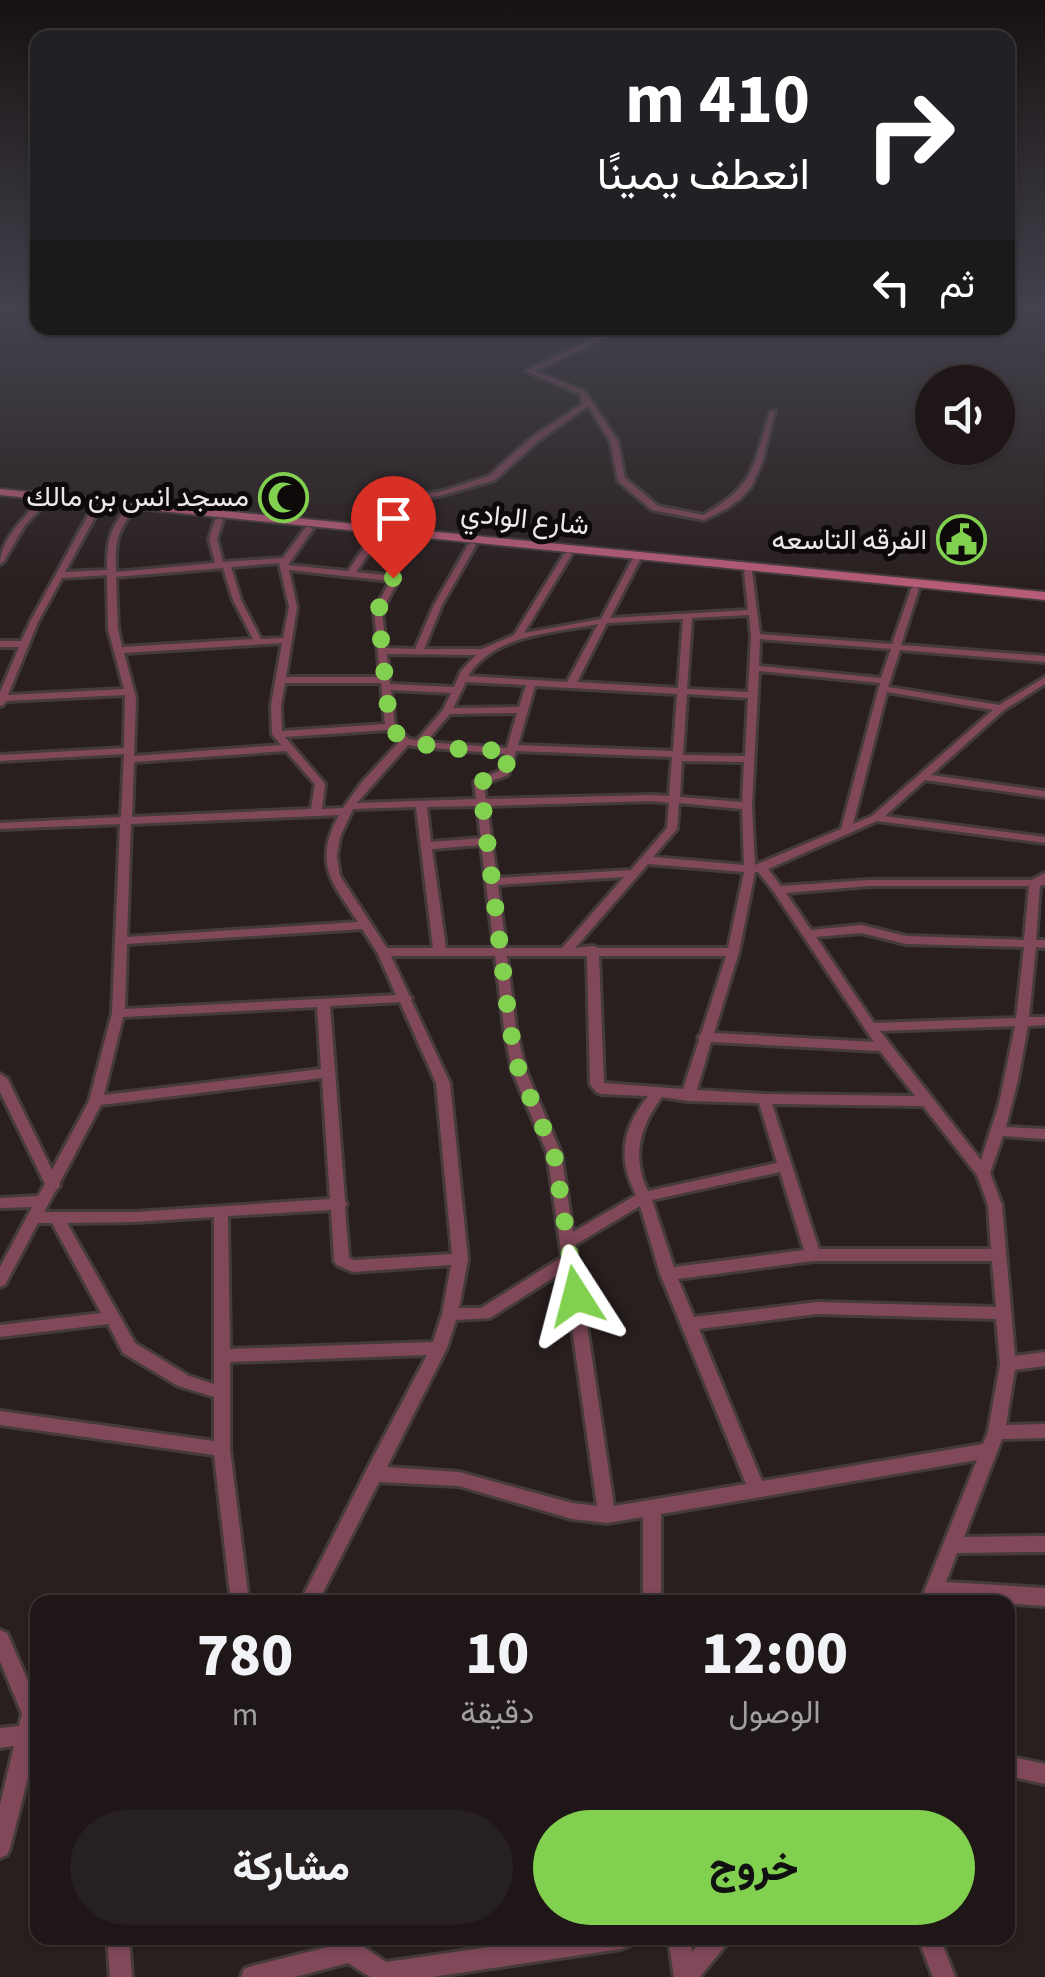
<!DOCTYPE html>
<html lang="ar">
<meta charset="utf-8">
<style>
:root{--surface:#1f1717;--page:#272020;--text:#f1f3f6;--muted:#a19fa1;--line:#3c3636;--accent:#82d04f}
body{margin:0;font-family:"Source Sans 3",Vazirmatn,sans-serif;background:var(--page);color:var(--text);direction:rtl;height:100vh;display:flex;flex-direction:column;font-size:38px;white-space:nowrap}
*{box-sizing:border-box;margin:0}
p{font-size:32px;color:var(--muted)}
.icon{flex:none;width:55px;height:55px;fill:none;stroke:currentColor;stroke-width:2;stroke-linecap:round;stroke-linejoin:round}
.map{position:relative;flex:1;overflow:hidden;direction:ltr}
.details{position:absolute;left:30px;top:1595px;width:985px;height:350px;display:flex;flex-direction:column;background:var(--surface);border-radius:20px;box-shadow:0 2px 8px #0004,0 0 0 2px var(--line);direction:rtl}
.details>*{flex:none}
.guide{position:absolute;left:30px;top:30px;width:985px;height:305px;border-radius:20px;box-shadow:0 2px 8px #0004,0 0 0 2px var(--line);direction:rtl;background:#202124;color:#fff;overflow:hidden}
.tools{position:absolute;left:915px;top:365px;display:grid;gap:20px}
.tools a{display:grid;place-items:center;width:100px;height:100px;border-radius:50%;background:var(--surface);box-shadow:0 2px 8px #0004,0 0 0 2px var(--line);font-size:50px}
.pin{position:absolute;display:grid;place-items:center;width:85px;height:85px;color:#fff;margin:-102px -42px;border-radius:50% 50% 50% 0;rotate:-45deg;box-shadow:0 0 10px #0007}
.pin .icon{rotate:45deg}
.me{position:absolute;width:110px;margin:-55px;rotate:351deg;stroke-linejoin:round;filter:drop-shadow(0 0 8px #0008)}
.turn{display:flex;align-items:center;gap:35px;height:210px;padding:0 40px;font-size:45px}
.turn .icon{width:130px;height:130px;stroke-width:2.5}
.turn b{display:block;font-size:70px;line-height:85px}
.then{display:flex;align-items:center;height:95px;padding:0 40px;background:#0003;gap:20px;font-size:38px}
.eta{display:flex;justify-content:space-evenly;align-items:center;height:170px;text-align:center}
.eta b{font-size:60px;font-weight:800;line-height:70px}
.action{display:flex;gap:20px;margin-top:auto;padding:20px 40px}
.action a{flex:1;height:115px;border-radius:60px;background:var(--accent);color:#111;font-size:40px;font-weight:800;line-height:115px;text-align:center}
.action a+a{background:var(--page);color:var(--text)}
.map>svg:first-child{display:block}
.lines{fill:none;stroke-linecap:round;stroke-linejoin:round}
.street-casing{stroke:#453b3b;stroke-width:6}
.secondary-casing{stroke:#453b3b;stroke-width:4}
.street{fill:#814859;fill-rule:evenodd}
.secondary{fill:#b65b78;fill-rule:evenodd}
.route{stroke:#82d04f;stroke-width:18;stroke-dasharray:0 32.4}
.labels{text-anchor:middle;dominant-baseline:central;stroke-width:10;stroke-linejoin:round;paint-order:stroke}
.far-poi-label{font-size:28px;fill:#efe8e8;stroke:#0e0a0a;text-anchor:end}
.far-street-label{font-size:28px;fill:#efe8e8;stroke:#0e0a0a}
</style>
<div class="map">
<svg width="1045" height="1977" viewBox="0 0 1045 1977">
<rect width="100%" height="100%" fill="#291f1f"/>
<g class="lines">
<defs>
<g id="street">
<path d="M617,328H624L534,371L585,392L618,441L625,478L658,506L703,515C757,485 752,466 770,412L775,411L762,463L751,487L740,499L726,509L704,520L652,510L618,481L610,441L588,406L538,441L495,480L443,495L378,507L366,529H360L359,527L372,503L442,491L489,476L532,437L582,404L580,394L526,371Z"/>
<path d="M39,501L46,503L25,525L4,561L0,564C0,540 24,518 39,501Z"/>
<path d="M93,506L100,508L65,572L107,570C107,543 109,530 126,509H129L133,511C116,533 115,544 116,572L215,563L209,539L215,520L219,518L223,520L217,539L223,562L283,558L306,527H309L313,529L288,565L348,571L374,533H380L381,535L356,572L395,576L399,579L382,611L386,648L415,649L434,605L468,545L472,543L476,545L442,605L424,649H482L514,635L564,554L568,552L572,554L524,633L601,619L632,560L636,557L640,560L610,618L748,610L744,571L748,568L752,571L760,634L892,644L911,589L915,586L919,589L901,645L1045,656V662L900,650L888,687L999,705L1045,677V684L1004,710L931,775L1045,791V797L925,780L885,816L1045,837V843L877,821L768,869L781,886L869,880H1032L1045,873V885L1040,886L1036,940H1045V948L1036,947L1029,1017H1045V1025L1028,1026L1018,1080L1006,1127L1045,1129V1139L1003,1136L990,1173L1002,1205L1015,1356L1045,1352V1366L1015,1370L1006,1425L1045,1424V1438L1002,1439L964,1537L1045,1536V1552L957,1553L946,1582L1045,1588V1606L939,1599L938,1602H920L977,1460L661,1514V1602H643V1517L607,1523L572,1519L459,1486L379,1482L318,1602H300L367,1469L427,1355L230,1362V1449L249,1602H231L214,1455L0,1425V1411L214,1441V1397L178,1386L123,1353L108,1324L0,1337V1325L101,1313L52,1223H38L5,1285L0,1287V1267L32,1207L0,1208V1198L38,1196L45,1184L0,1092V1074L7,1078L52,1170L89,1101L112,1013L120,824L0,829V823L121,817L124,754L0,761V755L124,748L125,695L6,701L3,705L0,706V692L19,647H0V641H21L30,622ZM279,563L289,607L283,638L261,639L241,600L231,567ZM223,568L233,600L253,639L122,647L118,629L116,577ZM289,570L390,581L374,611L380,677H286L297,607ZM107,575L108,629L124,689L8,695L38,622L62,578ZM749,615L751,636L748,692L687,689L692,618ZM683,619L678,688L577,682L607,623ZM598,624L567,682L468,676C494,634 553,633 598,624ZM760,639L891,649L881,678L759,666ZM282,643L271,705L272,734L281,745L134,756L136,698L124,653ZM387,654L476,655L461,671L454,687L390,684ZM759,671L880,683L841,829L755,865L752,806ZM466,682L526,685L519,707L453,708ZM285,683H381L385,724L282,731L281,705ZM535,686L677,694L673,751L518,745ZM391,690L451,693L443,710L417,740L409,739L395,726ZM887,692L993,710L872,816L853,824ZM687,694L748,698L745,756L683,755ZM517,713L507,748L426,742L450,714ZM388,730L400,741L361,783L343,808L322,809L325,784L285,737ZM408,745L419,747L505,754L499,771L474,782L476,799L357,803ZM286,751L315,784L311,809L132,817L134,762ZM516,751L672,757L669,796L653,795L486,799L484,784L508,775ZM682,761L744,762L742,802L680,797ZM653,801L669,803L667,828L631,870L497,878L487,806ZM679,803L742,809L744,865L653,857L677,829ZM477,806L481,838L431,842L427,807ZM416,807L433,948H387L340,876L337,856L340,837L353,809ZM339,815C313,863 331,881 358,922L127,937L131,824ZM481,845L494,948H446L432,849ZM648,864L744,872L728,948H598L593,946L575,948ZM755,872H758L774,892L874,1042L714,1033L739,952ZM624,877L562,948H506L498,885ZM869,886H1029L1024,940L906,936L861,925L811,930L786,893ZM362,929L377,952L396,995L125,1009L127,944ZM861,933L906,944L1024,947L1016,1018L874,1023L816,937ZM391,956H495L504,1028L512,1071L547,1153L562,1257L481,1308H459L468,1259L450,1083L411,1000L412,998L409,995ZM507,956H587L590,1084L596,1092L601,1094L648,1096C622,1129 617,1158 636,1195L573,1232L561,1153L526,1071L516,1028ZM599,956H726L701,1034L698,1037L699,1040L683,1089L604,1083ZM400,1002L436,1083L452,1254L354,1260L349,1258L345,1207L347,1204L345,1200L330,1006ZM317,1007L321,1069L104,1095L123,1017ZM1015,1026L999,1104L981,1160L880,1031ZM711,1042L880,1051L915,1096L764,1094L697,1090ZM322,1078L330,1199L135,1212H44L56,1190L60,1186L59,1184L101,1105ZM662,1097L688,1101L759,1103L777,1163L648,1191C631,1157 640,1126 662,1097ZM772,1104L923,1106L977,1175L988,1205L991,1249H819ZM780,1172L804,1250L674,1267L652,1200ZM640,1206L660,1274L746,1484L614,1506L575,1245ZM331,1210L334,1261L337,1265L353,1272L451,1265L442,1314L433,1342L230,1349L228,1216ZM214,1217V1384L189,1376L135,1343L67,1223L135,1222ZM813,1261H992L996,1307L817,1302L694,1317L678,1279ZM564,1271L597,1506L572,1503L459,1472L387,1467L447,1348L456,1320L490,1318ZM817,1314L996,1319L1000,1364L988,1432L983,1444L762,1481L699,1329Z"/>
<polygon points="0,1630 7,1633 38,1704 38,1738 10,1848 7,1855 0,1858 0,1805 14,1746 0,1748 0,1728 19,1726 22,1714 0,1661"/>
<polygon points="1008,1756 1045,1764 1045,1784 1008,1776"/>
<polygon points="107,1938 129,1938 132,1977 110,1977"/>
<polygon points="323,1938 350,1938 386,1962 551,1938 632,1938 629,1946 621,1949 432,1977 370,1977 348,1963 295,1977 241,1977 244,1969 252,1966 328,1947"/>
<polygon points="668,1938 690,1938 692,1952 704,1938 728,1938 725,1946 700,1977 674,1977"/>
<polygon points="918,1938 940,1938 955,1977 933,1977"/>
</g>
<polygon id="secondary" points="0,489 1045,592 1045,600 0,495"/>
</defs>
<use href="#street" class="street-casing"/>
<use href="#secondary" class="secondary-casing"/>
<use href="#street" class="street"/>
<use href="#secondary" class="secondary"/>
</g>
<linearGradient id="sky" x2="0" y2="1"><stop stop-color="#171111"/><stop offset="0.53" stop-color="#43424d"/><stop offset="1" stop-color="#43424d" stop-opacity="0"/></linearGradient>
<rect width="1045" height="585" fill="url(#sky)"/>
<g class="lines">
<path class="route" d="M393,578L378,610L390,727C408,752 479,749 510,751L504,774L480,782L510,1028L519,1071L554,1153L576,1296"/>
</g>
<defs>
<symbol id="mosque-ring" viewBox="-11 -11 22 22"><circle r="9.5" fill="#0e0a0a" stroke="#82d04f" stroke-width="1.5"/><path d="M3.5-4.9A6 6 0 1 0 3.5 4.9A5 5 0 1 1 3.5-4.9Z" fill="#82d04f"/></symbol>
<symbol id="civic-ring" viewBox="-11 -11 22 22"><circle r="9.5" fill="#0e0a0a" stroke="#82d04f" stroke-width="1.5"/><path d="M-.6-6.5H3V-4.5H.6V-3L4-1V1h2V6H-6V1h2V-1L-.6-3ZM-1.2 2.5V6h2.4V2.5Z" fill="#82d04f"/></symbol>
</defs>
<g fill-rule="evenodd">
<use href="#mosque-ring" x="256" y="470" width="55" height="55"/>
<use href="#civic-ring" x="934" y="512" width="55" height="55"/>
</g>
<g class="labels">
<g class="far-poi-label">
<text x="249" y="497">مسجد انس بن مالك</text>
<text x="927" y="540">الفرقه التاسعه</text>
</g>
<g class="far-street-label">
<text transform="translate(525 519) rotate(6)">شارع الوادي</text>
</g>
</g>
</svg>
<div class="tools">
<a><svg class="icon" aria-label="sound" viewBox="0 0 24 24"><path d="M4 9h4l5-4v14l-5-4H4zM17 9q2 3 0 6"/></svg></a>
</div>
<div class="pin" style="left:393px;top:578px;background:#d93025"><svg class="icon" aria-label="arrive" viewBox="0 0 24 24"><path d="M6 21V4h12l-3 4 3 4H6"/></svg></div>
<svg class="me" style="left:576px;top:1296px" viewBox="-20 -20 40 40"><path d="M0-17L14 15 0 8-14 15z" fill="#82d04f" stroke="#fff" stroke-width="4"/></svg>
<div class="guide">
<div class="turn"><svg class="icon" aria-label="right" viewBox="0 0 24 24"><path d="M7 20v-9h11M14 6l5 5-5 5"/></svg><div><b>410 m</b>انعطف يمينًا</div></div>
<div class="then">ثم<svg class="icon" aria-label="left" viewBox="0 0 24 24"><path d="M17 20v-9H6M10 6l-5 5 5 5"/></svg></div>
</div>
<section class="details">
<div class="eta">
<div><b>12:00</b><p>الوصول</p></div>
<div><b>10</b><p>دقيقة</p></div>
<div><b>780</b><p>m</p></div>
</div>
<div class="action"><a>خروج</a><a>مشاركة</a></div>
</section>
</div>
